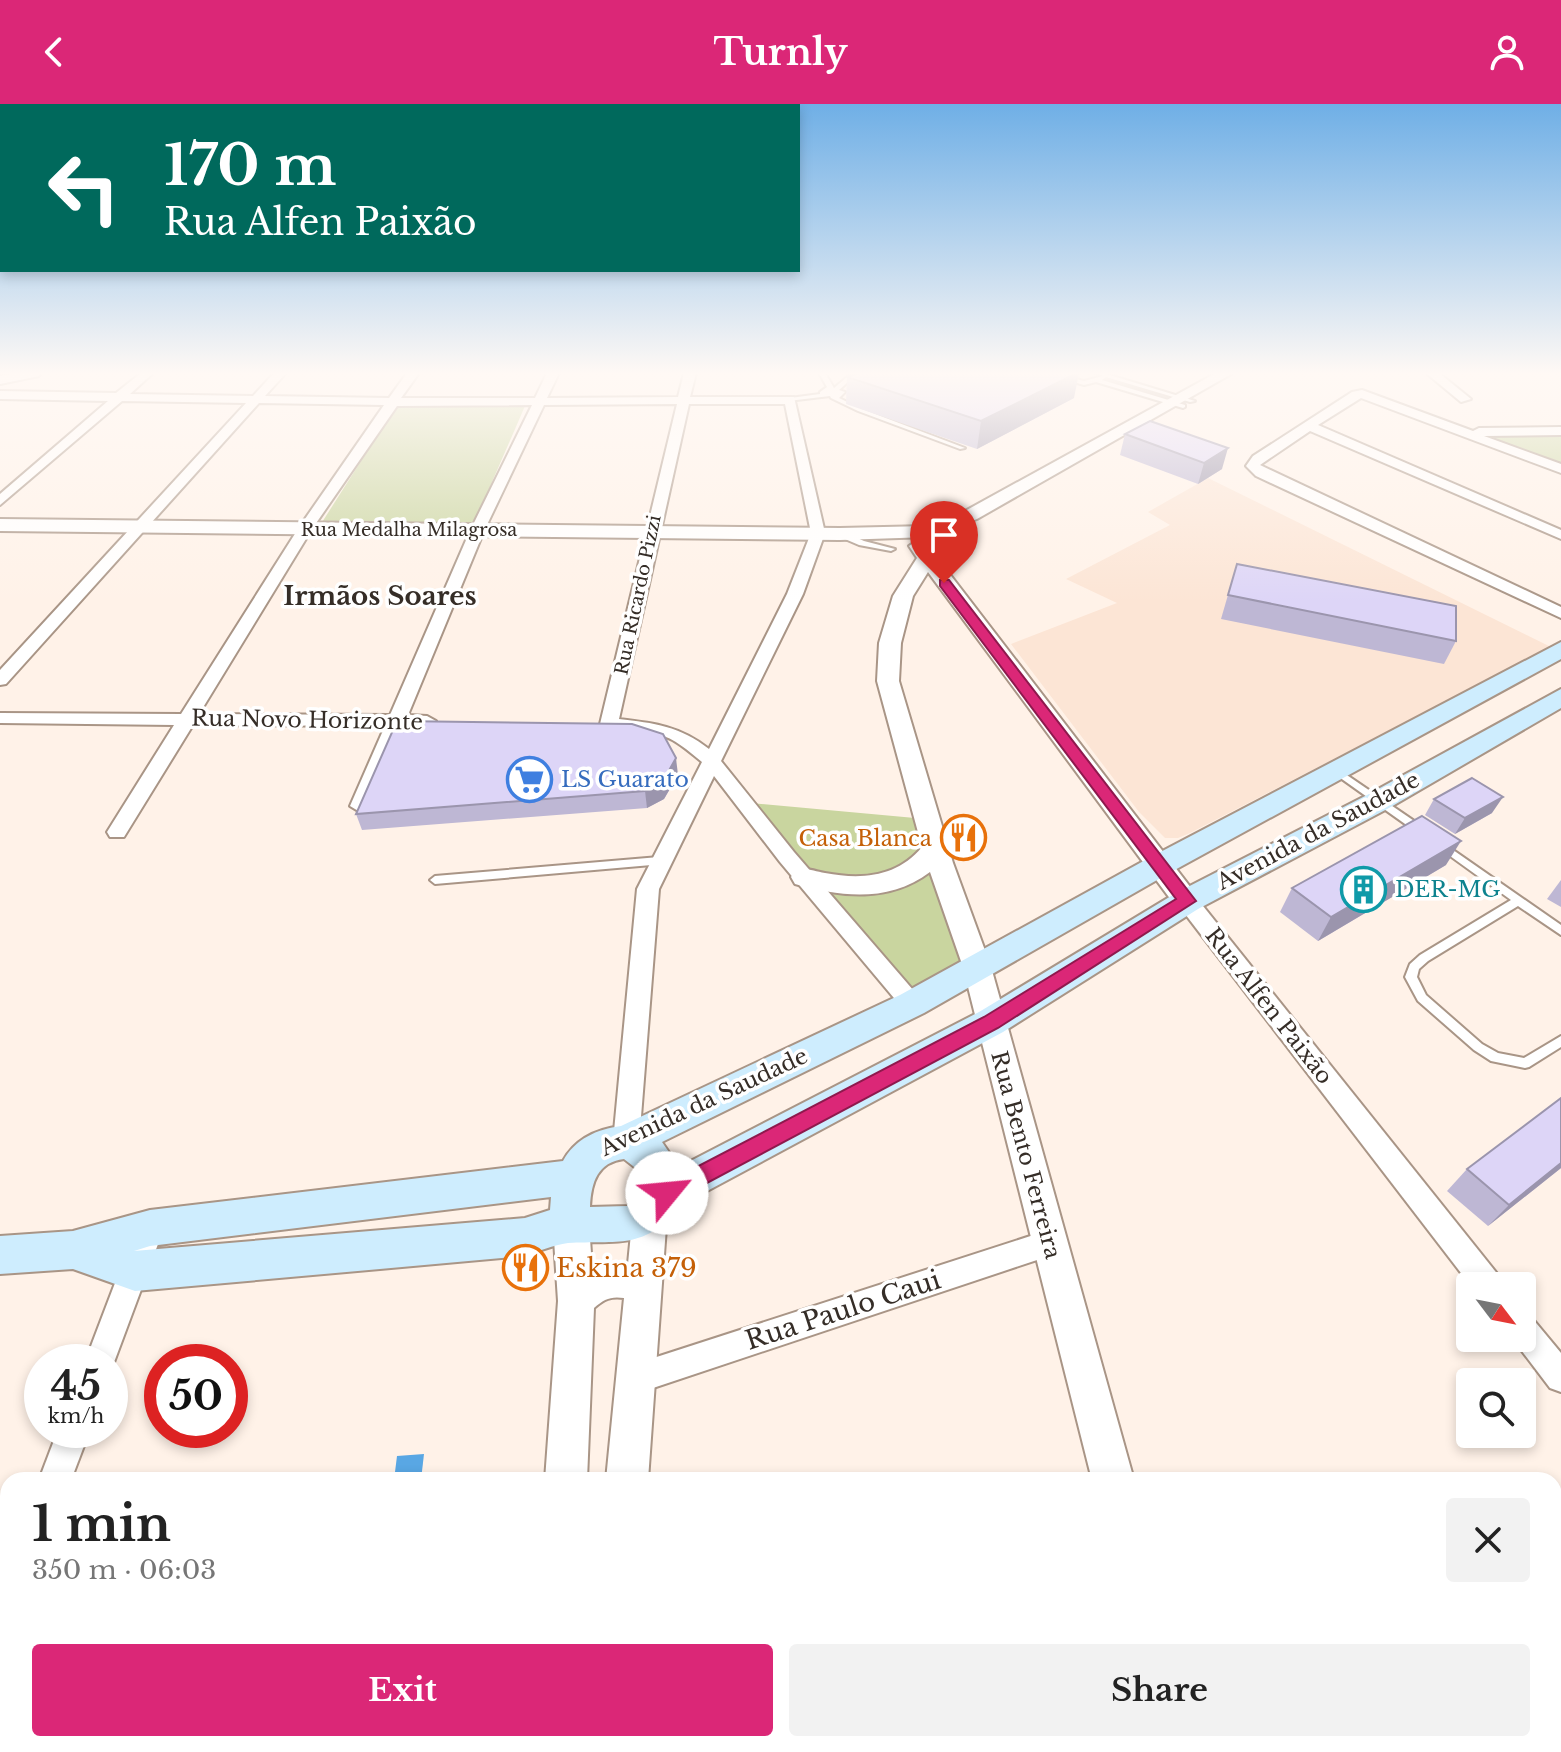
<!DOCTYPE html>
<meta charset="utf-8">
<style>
:root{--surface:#fff;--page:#f2f2f2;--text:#222;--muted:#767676;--accent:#db2777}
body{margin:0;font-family:"Libre Baskerville",serif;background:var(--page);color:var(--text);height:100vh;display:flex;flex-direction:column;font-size:30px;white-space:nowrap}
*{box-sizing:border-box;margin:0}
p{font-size:26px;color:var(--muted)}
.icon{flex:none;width:44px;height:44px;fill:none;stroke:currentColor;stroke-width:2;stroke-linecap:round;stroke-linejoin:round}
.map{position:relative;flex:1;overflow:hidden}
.sheet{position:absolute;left:0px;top:1368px;width:1562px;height:280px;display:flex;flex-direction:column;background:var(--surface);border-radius:24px 24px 0 0;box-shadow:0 4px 12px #0003}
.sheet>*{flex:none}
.guide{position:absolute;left:0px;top:0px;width:800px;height:168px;box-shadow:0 4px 12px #0003;background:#00695c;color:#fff;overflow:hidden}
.needle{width:52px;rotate:122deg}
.tools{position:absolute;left:1456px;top:1168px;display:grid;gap:16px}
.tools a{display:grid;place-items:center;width:80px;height:80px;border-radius:8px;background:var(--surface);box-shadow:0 4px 12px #0003;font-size:40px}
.speed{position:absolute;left:24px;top:1240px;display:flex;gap:16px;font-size:40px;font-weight:700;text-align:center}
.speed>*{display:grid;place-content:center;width:104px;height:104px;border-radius:50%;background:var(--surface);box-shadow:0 4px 12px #0003;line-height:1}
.speed small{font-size:20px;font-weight:400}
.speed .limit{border:12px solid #d22;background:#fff;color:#111}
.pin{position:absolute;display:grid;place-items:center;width:68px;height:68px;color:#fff;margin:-82px -34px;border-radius:50% 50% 50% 0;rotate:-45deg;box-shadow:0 0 8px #0007}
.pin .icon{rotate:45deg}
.me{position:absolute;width:88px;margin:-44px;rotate:62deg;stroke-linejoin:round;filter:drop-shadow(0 0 6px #0008)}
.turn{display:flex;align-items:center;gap:28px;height:168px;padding:0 32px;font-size:36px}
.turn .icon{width:104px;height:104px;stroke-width:2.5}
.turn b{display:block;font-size:56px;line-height:68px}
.round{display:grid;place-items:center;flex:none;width:84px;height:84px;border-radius:8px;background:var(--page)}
.summary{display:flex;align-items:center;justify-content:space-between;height:136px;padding:0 32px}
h1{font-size:48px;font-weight:700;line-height:60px}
.button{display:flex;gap:16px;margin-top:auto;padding:16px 32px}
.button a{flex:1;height:92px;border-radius:8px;background:var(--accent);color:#fff;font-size:32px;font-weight:700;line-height:92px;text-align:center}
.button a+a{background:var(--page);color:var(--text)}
header{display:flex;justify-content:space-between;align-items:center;height:104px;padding:0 32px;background:var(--accent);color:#fff;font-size:36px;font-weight:700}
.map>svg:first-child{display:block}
.built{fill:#fce5d5}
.green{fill:#c9d59f}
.water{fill:#59a7e4}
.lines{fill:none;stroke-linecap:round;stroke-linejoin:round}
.service-casing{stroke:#a99586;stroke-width:4}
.minor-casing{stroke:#a99586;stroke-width:4}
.tertiary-casing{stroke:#a99586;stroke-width:4}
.secondary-casing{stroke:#a99586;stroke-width:4}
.service{fill:#fff;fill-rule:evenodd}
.minor{fill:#fff;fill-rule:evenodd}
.tertiary{fill:#fff;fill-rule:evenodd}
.secondary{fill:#ceedfe;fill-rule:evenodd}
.wall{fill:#beb7d4}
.shaded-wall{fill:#9b95ad}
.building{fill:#ddd5f7;stroke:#9b95ad;stroke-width:2}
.route{fill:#db2777;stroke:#8e194d;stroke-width:2}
.labels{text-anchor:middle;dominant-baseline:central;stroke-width:7;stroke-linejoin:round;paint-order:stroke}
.far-street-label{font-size:18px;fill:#352d27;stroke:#fff}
.street-label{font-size:22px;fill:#352d27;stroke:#fff}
.shop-label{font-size:22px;fill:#366cbe;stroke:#fff;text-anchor:start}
.food-label{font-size:22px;fill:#c56008;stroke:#fff;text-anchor:end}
.culture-label{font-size:22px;fill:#0d838f;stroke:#fff;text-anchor:start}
.far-district-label{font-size:26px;font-weight:bold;fill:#352d27;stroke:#fff}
.near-food-label{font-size:26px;fill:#c56008;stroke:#fff;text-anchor:start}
.near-street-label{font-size:26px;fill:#352d27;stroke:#fff}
</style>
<header><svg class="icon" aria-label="back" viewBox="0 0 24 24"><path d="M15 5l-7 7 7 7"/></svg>Turnly<svg class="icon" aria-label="person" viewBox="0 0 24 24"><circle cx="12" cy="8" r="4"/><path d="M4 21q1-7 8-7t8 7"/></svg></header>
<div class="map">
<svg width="1561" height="1648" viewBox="0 0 1561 1648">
<rect width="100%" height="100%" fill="#fff2e8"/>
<polygon class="built" points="1208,374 1551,543 1190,729 1178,734 1165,734 1139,708 1011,540 1117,499 1066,475 1170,421 1148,408"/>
<g class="green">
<polygon points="396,302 525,302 472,424 319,423"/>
<polygon points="1484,331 1561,331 1561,362"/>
<polygon points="751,699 915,714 934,763 960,860 911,888"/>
</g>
<polygon class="water" points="424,1350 421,1376 394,1376 397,1352"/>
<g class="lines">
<defs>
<g id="service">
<polygon points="819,269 825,269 834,284 852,269 858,269 839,286 845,288 839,294 862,305 965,344 960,345 858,307 831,294 830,292 788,297 787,296 790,294 820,290 820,288 827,283"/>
<polygon points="1044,269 1052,269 1084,277 1103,272 1095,269 1103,269 1195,297 1190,298 1106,273 1102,276 1185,301 1185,303 1183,304 1096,278 1084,281"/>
<polygon points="838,428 844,428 864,437 895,445 891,447 859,441 838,432"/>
<polygon points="1335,663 1423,723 1424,725 1423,727 1415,727 1332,668 1330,666 1332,664"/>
<polygon points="1443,739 1561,821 1561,831 1518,802 1428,857 1419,865 1417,873 1426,891 1482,940 1498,949 1524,954 1561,932 1561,943 1529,963 1525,964 1491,957 1474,946 1418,897 1405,873 1410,860 1420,851 1511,796 1439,744 1438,742"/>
<polygon points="659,753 663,754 664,757 663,760 435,780 430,776 435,772"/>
</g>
<g id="minor">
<path d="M141,269H153L130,290L253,292L274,269H286L265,292L389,294L407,269H419L401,294H535L547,269H559L547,294L678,293L684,269H696L690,293H794L825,429L803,490L721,657L794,748L920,894L924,900L920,906L912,909L904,906L780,758L714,672L659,785L639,1038L635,1046L626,1049L617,1046L613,1038L637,785L702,658C688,647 675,634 657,630C640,626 613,632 600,620L677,300L544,301L484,427L408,611L427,612L436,617L427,622H403L367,707L360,708L350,702L385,622L193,621L124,733H110L107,728L174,621L0,619V609L181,610L298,425L384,301L259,299L6,580L0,581V566L246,299L122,297L0,401V390L108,297L0,295V287L116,289ZM689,300H785L811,429L787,490L709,645C680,622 654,619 619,615ZM532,301L470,427L390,611L199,610L312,425L397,302Z"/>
<polygon points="1426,269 1439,269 1471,295 1461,298"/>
<polygon points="1362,286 1473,327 1479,324 1561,323 1561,331 1484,332 1561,360 1561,369 1361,294 1318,321 1561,426 1561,435 1310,327 1260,361 1561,503 1561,514 1256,372 1246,362 1253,352 1352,288"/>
<polygon points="1187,789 1195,792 1499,1172 1503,1182 1471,1182 1179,802 1176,797 1179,792"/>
<polygon points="150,1111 160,1115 164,1124 110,1269 110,1258 85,1258 136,1124 140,1115"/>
<polygon points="1049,1126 1059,1130 1063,1139 1059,1148 1049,1152 638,1289 627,1285 623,1274 627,1263 638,1259"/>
<polygon points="1522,1210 1532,1214 1561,1249 1561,1288 1550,1284 1512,1234 1522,1234"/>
<polygon points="58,1326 90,1326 71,1376 39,1376"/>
<polygon points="8,1481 8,1533 0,1537 0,1484"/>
<rect x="0" y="1551" width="8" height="36"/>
</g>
<g id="tertiary">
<polygon points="14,269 41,269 39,272 0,280 0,272"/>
<polygon points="1216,269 1233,269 977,415 929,433 840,436 0,427 0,415 840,424 927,422 965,407"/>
<path d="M918,436L925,438L1201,797L1197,804L1187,807L1177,804L928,468L913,492L901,539L899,577L953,759L991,863L1134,1376H1092L963,863L930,768C889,799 841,793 795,780L791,773L795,766C806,763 814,767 825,769C862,776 897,773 922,743L877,577L879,539L893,492L917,454L909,442Z"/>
<path d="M650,1093L662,1098L667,1109L648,1376H606L624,1194C611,1192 604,1195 594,1204L587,1376H545L558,1197L553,1120L559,1109L571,1104L583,1109L589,1120L592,1164L607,1159L628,1160L633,1109L638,1098Z"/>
<rect x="554" y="1640" width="48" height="8"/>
<polygon points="1165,1640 1213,1640 1215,1648 1167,1648"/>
</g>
<path id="secondary" d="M1561,538V555L1171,768L924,909L662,1038L679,1063L979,908L1176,789L1369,690L1561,585V604L1389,704L1198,805L1003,928L681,1101C646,1147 617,1136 568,1139C553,1141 539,1147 525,1152L135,1187L73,1165L0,1170V1132L73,1127L150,1106L563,1057C575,1035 597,1025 621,1022L900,891L1149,754ZM624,1055L642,1069L647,1084L627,1102L590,1103C591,1078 598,1058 624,1055ZM551,1093L550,1106L525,1114L134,1147L150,1142Z"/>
</defs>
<use href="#service" class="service-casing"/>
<use href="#minor" class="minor-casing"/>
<use href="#tertiary" class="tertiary-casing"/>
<use href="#secondary" class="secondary-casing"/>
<use href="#service" class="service"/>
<use href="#minor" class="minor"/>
<use href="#tertiary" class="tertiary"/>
<use href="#secondary" class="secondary"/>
</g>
<g class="wall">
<polygon points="847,273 1074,294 977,345 846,300"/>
<polygon points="1125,330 1222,365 1198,380 1120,351"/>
<polygon points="1237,460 1456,537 1444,560 1221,515"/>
<polygon points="678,671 664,695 647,704 362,726 356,710"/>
<polygon points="1434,695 1492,709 1455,730 1425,711"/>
<polygon points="1446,761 1318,837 1280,808 1292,784"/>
<polygon points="1561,776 1561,803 1547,795"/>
<polygon points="1561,1064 1488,1122 1447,1087 1467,1065"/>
</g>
<g class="shaded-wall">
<polygon points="1077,269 1079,269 1074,294 977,345 981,317"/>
<polygon points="1228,344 1222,365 1198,380 1204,359"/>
<polygon points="676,654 678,671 664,695 647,704 645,687"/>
<polygon points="1503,693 1492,709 1455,730 1465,714"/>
<polygon points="1461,737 1446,761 1318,837 1331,813"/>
<polygon points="1561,1059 1561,1064 1488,1122 1509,1101"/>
</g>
<g class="building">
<polygon points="858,269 1077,269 981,317 847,273"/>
<polygon points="1150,317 1228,344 1204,359 1125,330"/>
<polygon points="1237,460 1456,502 1456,537 1228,491"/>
<polygon points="397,617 632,620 663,630 676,654 662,679 645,687 356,710"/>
<polygon points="1472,674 1503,693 1465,714 1434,695"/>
<polygon points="1422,712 1461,737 1331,813 1292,784"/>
<polygon points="1561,994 1561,1059 1509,1101 1467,1065"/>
</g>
<linearGradient id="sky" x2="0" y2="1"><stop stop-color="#6fafe6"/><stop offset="0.54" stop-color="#fff9f5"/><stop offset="1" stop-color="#fff9f5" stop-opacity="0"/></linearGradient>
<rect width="1561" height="499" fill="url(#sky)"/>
<polygon class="route" points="940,476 949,476 1196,797 998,924 675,1096 667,1099 660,1096 656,1089 660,1082 984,913 1176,795 940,482"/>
<defs>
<symbol id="supermarket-ring" viewBox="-11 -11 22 22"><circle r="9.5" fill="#fff" stroke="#3f7fe0" stroke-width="1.5"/><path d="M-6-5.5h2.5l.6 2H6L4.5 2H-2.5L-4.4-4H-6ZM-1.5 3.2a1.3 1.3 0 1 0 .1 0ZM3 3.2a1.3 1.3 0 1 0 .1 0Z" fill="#3f7fe0"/></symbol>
<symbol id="restaurant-ring" viewBox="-11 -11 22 22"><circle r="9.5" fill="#fff" stroke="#e8710a" stroke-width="1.5"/><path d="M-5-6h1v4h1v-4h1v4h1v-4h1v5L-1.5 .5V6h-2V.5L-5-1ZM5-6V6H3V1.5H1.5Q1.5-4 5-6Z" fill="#e8710a"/></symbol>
<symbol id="building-ring" viewBox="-11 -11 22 22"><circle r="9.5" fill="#fff" stroke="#0f9aa8" stroke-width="1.5"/><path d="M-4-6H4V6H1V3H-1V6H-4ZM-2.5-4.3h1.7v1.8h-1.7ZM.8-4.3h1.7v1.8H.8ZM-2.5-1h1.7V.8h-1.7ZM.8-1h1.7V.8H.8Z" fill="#0f9aa8"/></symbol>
</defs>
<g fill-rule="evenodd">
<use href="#supermarket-ring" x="504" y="650" width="51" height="51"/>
<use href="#restaurant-ring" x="938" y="708" width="51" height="51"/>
<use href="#building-ring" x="1338" y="760" width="51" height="51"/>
<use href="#restaurant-ring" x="500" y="1138" width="51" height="51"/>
</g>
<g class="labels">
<g class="far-street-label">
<text x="409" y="426">Rua Medalha Milagrosa</text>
<text transform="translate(638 491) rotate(-78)">Rua Ricardo Pizzi</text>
</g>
<g class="street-label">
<text transform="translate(307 616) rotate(1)">Rua Novo Horizonte</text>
<text transform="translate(1318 727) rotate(-28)">Avenida da Saudade</text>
<text transform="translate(1269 902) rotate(52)">Rua Alfen Paixão</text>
<text transform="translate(704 998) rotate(-25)">Avenida da Saudade</text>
<text transform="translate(1026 1051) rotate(75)">Rua Bento Ferreira</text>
</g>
<g class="shop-label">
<text x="561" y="675">LS Guarato</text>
</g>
<g class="food-label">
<text x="932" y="734">Casa Blanca</text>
</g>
<g class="culture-label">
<text x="1395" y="785">DER-MG</text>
</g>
<g class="far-district-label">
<text x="380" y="492">Irmãos Soares</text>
</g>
<g class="near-food-label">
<text x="556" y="1164">Eskina 379</text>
</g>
<g class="near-street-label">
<text transform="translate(843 1206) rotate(-18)">Rua Paulo Caui</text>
</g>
</g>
</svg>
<div class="tools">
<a><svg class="needle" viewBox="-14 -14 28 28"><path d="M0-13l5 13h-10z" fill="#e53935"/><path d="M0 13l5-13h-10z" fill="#767676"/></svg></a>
<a><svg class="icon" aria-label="search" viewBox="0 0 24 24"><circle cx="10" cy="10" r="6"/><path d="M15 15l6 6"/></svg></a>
</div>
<div class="speed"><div>45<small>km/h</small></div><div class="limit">50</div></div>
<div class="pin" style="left:944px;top:479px;background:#d93025"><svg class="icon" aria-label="arrive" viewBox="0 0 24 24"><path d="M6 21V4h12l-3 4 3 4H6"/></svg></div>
<svg class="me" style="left:667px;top:1089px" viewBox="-20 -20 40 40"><circle r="19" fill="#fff"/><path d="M0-13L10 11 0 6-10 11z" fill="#db2777"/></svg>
<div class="guide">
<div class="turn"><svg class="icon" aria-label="left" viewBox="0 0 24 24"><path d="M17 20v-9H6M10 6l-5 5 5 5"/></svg><div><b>170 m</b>Rua Alfen Paixão</div></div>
</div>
<section class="sheet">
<div class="summary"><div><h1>1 min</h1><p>350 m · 06:03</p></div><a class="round"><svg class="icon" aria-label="close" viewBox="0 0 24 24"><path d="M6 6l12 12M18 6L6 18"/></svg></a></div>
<div class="button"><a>Exit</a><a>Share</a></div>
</section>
</div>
